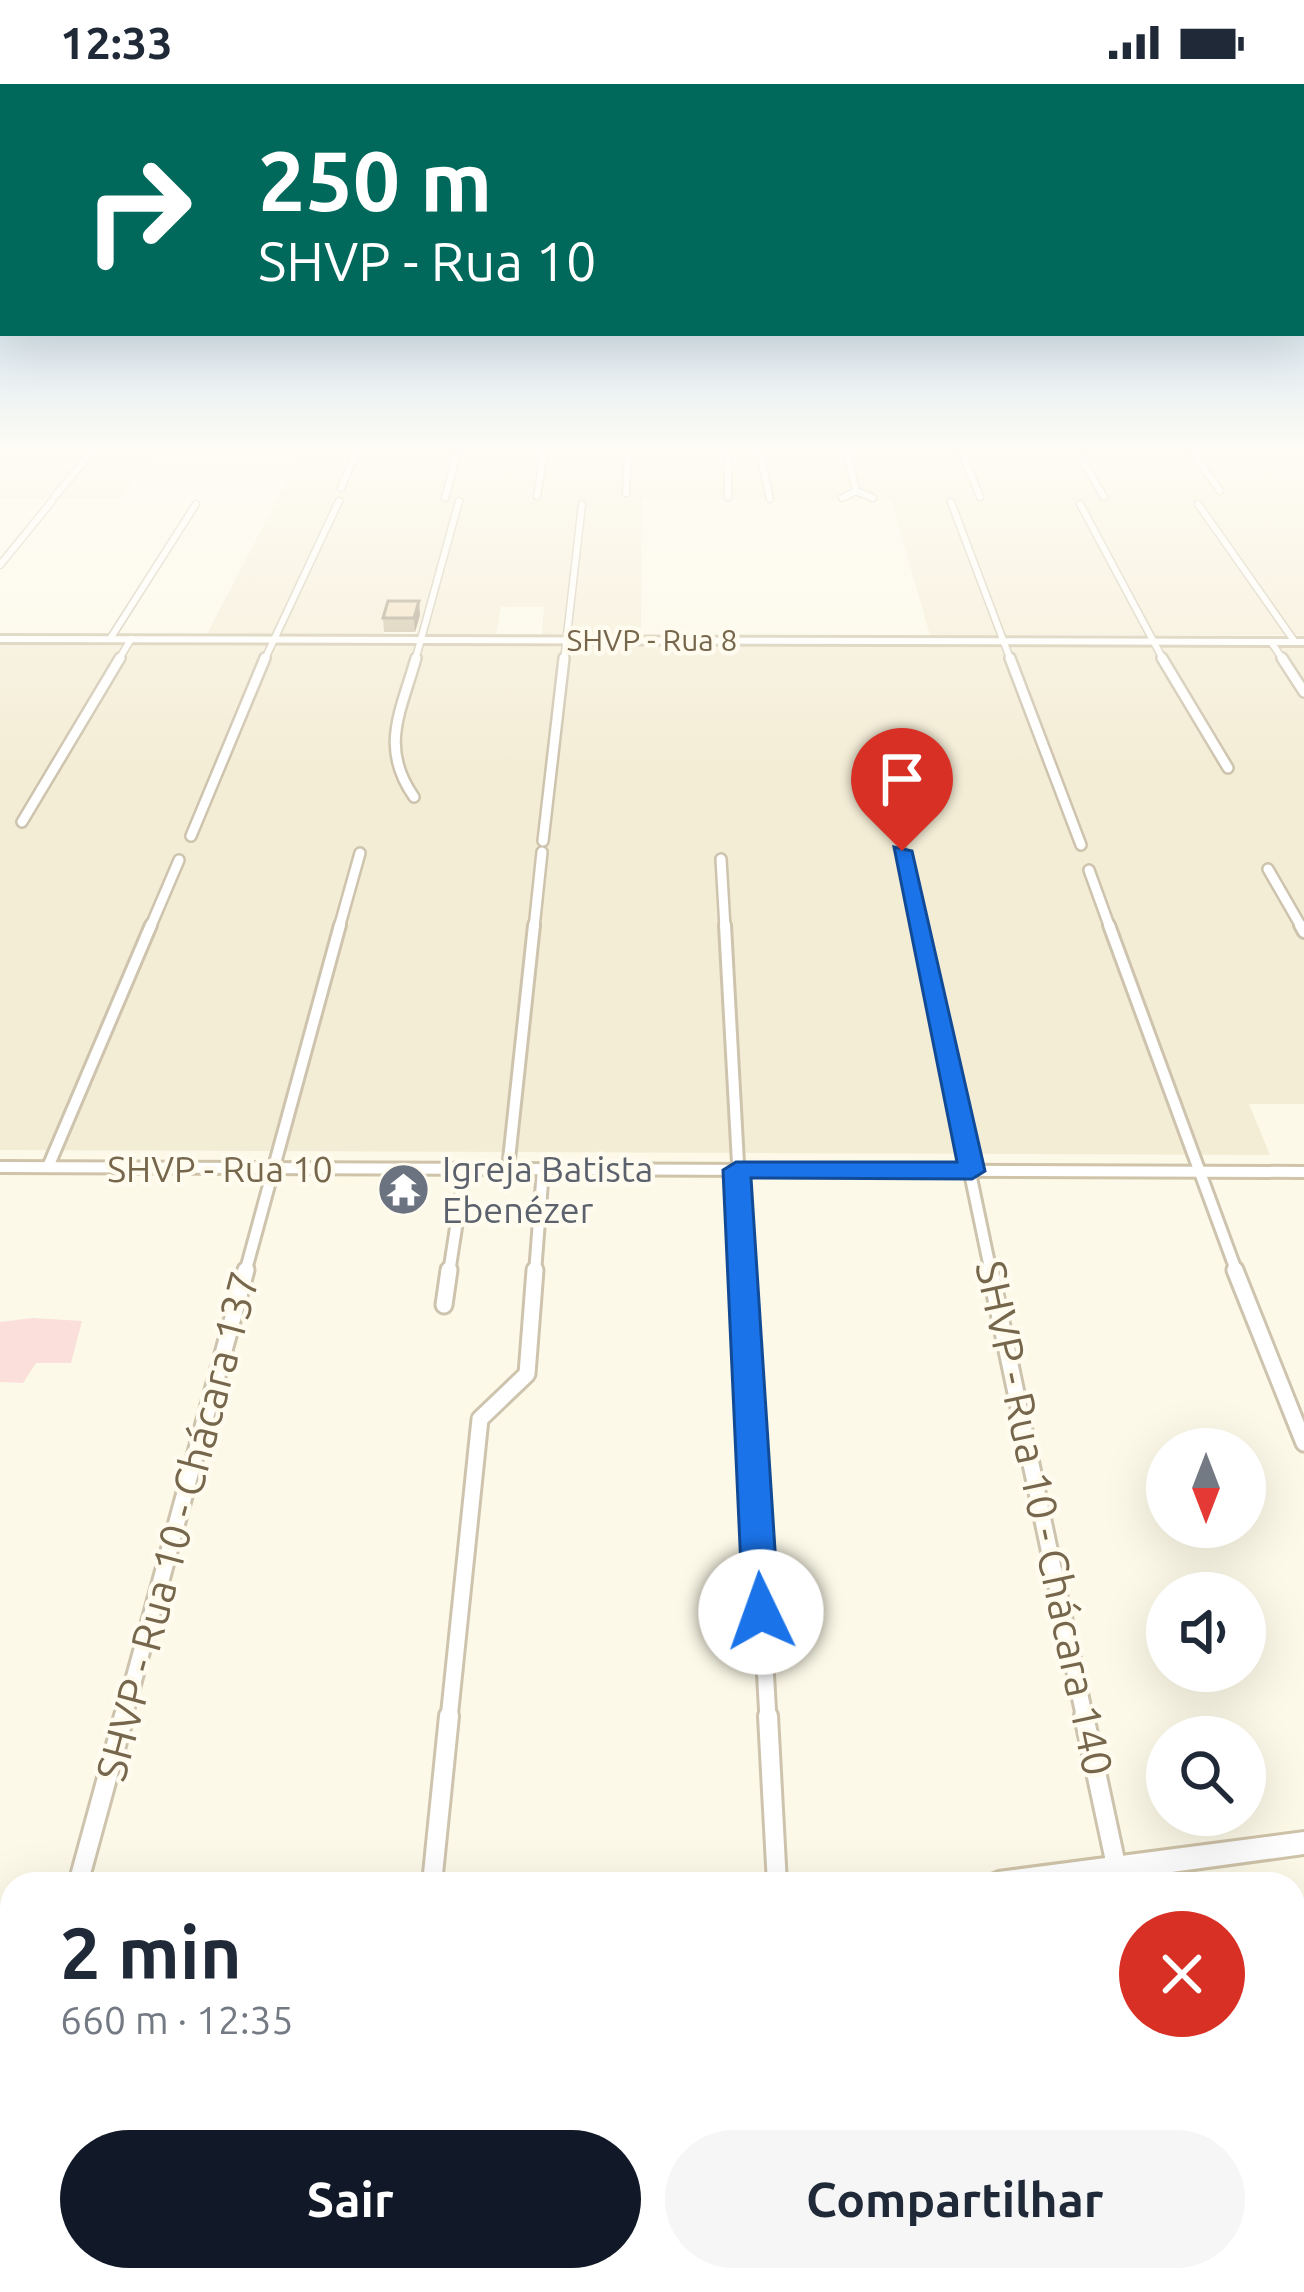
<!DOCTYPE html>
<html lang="pt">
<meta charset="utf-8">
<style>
:root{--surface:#fff;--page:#f6f6f7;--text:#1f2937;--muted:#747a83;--accent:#111827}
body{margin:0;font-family:Ubuntu,sans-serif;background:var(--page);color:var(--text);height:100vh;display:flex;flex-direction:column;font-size:45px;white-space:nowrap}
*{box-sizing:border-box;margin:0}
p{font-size:39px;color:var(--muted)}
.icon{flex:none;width:66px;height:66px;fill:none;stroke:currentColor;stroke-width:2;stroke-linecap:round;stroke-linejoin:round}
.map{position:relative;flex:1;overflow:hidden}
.drawer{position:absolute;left:0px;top:1788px;width:1305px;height:420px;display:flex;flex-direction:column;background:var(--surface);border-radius:36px 36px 0 0;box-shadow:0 12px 48px #0002}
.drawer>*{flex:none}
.hud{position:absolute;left:0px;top:0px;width:1305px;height:252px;box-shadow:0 12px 48px #0002;background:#00695c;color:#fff;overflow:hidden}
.needle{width:78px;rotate:180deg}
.buttons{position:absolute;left:1146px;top:1344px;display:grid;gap:24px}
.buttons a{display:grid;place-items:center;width:120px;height:120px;border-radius:50%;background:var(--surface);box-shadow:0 12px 48px #0002;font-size:60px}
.pin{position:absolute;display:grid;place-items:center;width:102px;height:102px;color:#fff;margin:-123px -51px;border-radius:50% 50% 50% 0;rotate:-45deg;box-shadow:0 0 12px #0007}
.pin .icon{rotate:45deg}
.me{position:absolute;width:132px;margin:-66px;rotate:357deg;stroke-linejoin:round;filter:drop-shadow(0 0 9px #0008)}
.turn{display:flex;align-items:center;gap:42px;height:252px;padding:0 60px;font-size:54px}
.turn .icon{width:156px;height:156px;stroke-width:2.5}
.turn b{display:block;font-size:84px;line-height:102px}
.round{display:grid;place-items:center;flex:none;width:126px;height:126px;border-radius:63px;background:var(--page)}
.head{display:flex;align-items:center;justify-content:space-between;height:204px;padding:0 60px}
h1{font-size:72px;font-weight:600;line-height:90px}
.button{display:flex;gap:24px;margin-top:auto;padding:24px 60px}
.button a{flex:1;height:138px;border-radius:72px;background:var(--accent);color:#fff;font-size:48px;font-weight:600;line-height:138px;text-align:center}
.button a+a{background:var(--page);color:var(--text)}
.status{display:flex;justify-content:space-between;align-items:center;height:84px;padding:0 60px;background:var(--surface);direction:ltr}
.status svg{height:33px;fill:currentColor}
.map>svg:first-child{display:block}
.residential{fill:#f4edd6}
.medical{fill:#fadfdb}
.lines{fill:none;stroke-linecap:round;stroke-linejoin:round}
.street-far4-casing{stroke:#cec4ae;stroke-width:9}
.street-far3-casing{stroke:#cec4ae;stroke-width:14}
.street-far2-casing{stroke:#cec4ae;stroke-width:16}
.street-far1-casing{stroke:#cec4ae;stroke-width:21}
.street-casing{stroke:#cec4ae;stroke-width:24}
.secondary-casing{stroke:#cfc4a9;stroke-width:6}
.street-far4{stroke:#fff;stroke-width:6}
.street-far3{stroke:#fff;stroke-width:9}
.street-far2{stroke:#fff;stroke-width:10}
.street-far1{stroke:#fff;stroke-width:15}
.street{stroke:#fff;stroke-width:18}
.secondary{fill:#fff;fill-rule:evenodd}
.wall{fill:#cfc1a5}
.shaded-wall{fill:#a99d86}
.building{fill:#f1e0c0;stroke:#a99d86;stroke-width:3}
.route{fill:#1a73e8;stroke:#114b97;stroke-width:3}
.labels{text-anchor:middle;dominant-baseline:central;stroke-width:9;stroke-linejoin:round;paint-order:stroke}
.far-street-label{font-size:30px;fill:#76664c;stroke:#fffcef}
.street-label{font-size:36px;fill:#76664c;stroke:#fffcef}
.worship-label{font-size:36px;fill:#5b616d;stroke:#fffcef;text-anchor:start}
.near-street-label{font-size:42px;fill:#76664c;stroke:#fffcef}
</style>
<div class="status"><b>12:33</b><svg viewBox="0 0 49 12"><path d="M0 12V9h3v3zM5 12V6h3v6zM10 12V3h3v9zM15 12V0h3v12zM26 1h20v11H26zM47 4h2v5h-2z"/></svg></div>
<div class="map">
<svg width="1304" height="2208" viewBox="0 0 1304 2208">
<rect width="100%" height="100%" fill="#fcf9e8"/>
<g class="residential">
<polygon points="0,369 153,369 121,415 0,415"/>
<polygon points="301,369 1304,369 1304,551 930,551 891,416 642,415 641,550 542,550 544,523 501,523 496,550 416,550 419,531 389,532 384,550 207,550"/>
<polygon points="0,561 1304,564 1304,1020 1249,1020 1270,1071 0,1066"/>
</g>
<polygon class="medical" points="33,1234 82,1237 71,1279 36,1279 23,1299 0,1298 0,1238"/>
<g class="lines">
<defs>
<g id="street-far4">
<polyline points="728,369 728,413"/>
<polyline points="760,369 770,415"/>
<polyline points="852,369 847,370 856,407"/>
<polyline points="962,369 980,413"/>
<polyline points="1078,369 1104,413"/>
<polyline points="1193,369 1220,407"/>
<polyline points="341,404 356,369"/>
<polyline points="626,409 628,369"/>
<polyline points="55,412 91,369"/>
<polyline points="537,412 544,369"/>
<polyline points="445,414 457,369"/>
<polyline points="842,414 856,407 873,414"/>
<polyline points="951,418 1011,577"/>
<polyline points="1080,420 1164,577"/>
<polyline points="1198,420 1295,558"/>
<polyline points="0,481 52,417"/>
<polyline points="110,555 196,420"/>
<polyline points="1271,558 1284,577"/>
<polyline points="118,577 131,555"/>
<polyline points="264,577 339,417"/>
<polyline points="415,577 459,417"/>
<polyline points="564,577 582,420"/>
</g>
<g id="street-far3">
<polyline points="1010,574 1081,761"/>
<polyline points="1162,574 1228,684"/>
<polyline points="1282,574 1304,608"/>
<path d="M414,713C379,663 401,628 416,574"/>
<polyline points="22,738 120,574"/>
<polyline points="191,752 265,574"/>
<polyline points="543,757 564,574"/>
<polyline points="902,767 918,844"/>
<polyline points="721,775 725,844"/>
<polyline points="1268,785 1302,844"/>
<polyline points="1089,786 1110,844"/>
<polyline points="150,844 179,776"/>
<polyline points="339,844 360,769"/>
<polyline points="534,844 542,768"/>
</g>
<g id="street-far2">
<polyline points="725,841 744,1189"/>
<polyline points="918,841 991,1189"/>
<polyline points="1109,841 1237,1189"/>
<polyline points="1300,841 1304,848"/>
<polyline points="48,1083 151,841"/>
<polyline points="508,1085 534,841"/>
<polyline points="245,1189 340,841"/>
<polyline points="449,1189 465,1085"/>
<polyline points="535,1189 543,1085"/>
</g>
<g id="street-far1">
<polyline points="743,1186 768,1635"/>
<polyline points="990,1186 1085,1635"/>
<polyline points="1235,1186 1304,1359"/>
<polyline points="444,1221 449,1186"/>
<polyline points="123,1635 246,1186"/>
<polyline points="449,1635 480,1335 527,1290 535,1186"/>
</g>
<g id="street">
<polyline points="768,1632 777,1800"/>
<polyline points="1084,1632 1120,1800"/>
<polyline points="78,1800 124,1632"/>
<polyline points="432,1800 449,1632"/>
<polyline points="0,2082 12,2035"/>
<polyline points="793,2196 794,2208"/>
<polyline points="1199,2196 1202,2208"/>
<polyline points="383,2208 384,2196"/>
</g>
<g id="secondary">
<polygon points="0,552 1304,555 1304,561 0,558"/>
<polygon points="0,1078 1304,1083 1304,1093 0,1088"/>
<polygon points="1304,1748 1304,1770 1084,1800 985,1800 989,1792 998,1788"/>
<polygon points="12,1947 12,1973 0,1975 0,1949"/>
</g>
</defs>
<use href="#street-far4" class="street-far4-casing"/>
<use href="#street-far3" class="street-far3-casing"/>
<use href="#street-far2" class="street-far2-casing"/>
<use href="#street-far1" class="street-far1-casing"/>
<use href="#street" class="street-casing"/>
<use href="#secondary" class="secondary-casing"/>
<use href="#street-far4" class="street-far4"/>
<use href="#street-far3" class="street-far3"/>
<use href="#street-far2" class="street-far2"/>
<use href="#street-far1" class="street-far1"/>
<use href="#street" class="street"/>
<use href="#secondary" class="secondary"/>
</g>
<polygon class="wall" points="420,531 415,548 384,548 383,534"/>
<polygon class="shaded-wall" points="419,517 420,531 415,548 414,534"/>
<polygon class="building" points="388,517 419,517 414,534 383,534"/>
<linearGradient id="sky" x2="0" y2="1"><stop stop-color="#96c1e7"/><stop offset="0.54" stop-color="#fefcf5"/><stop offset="1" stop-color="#fefcf5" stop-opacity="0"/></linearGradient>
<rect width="1304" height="678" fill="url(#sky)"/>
<polygon class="route" points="894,763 912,767 985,1087 972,1095 751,1094 779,1528 774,1537 749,1537 743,1528 723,1086 736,1078 957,1078"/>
<defs>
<symbol id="temple-disc" viewBox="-11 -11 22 22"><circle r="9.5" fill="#6b7280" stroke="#fffcef"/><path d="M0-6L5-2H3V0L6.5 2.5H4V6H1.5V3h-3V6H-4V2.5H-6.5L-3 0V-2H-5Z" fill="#fff"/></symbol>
</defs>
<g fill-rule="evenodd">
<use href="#temple-disc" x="374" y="1076" width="59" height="59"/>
</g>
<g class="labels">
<g class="far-street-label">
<text x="652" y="556">SHVP - Rua 8</text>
</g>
<g class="street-label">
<text x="220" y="1084">SHVP - Rua 10</text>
</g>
<g class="worship-label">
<text x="442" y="1084">Igreja Batista<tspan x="442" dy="41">Ebenézer</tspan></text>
</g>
<g class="near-street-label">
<text transform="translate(1045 1434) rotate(78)">SHVP - Rua 10 - Chácara 140</text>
<text transform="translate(177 1442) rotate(-75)">SHVP - Rua 10 - Chácara 137</text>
</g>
</g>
</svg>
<div class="buttons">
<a><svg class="needle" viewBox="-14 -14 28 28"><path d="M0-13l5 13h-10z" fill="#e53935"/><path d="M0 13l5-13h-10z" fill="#747a83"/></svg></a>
<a><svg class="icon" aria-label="sound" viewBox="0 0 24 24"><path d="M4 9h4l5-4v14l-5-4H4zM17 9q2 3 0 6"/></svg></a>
<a><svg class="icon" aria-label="search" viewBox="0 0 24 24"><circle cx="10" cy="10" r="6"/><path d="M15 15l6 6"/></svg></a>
</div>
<div class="pin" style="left:902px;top:767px;background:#d93025"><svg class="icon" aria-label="arrive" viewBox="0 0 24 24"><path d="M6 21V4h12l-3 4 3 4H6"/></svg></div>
<svg class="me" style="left:761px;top:1528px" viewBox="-20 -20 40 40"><circle r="19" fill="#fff"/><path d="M0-13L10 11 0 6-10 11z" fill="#1a73e8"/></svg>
<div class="hud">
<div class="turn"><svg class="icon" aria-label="right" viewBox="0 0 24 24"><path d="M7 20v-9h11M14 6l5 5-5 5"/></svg><div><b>250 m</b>SHVP - Rua 10</div></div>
</div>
<section class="drawer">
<div class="head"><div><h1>2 min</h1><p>660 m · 12:35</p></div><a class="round" style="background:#d93025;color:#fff"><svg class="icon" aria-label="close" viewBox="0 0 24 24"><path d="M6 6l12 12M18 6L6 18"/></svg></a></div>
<div class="button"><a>Sair</a><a>Compartilhar</a></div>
</section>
</div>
